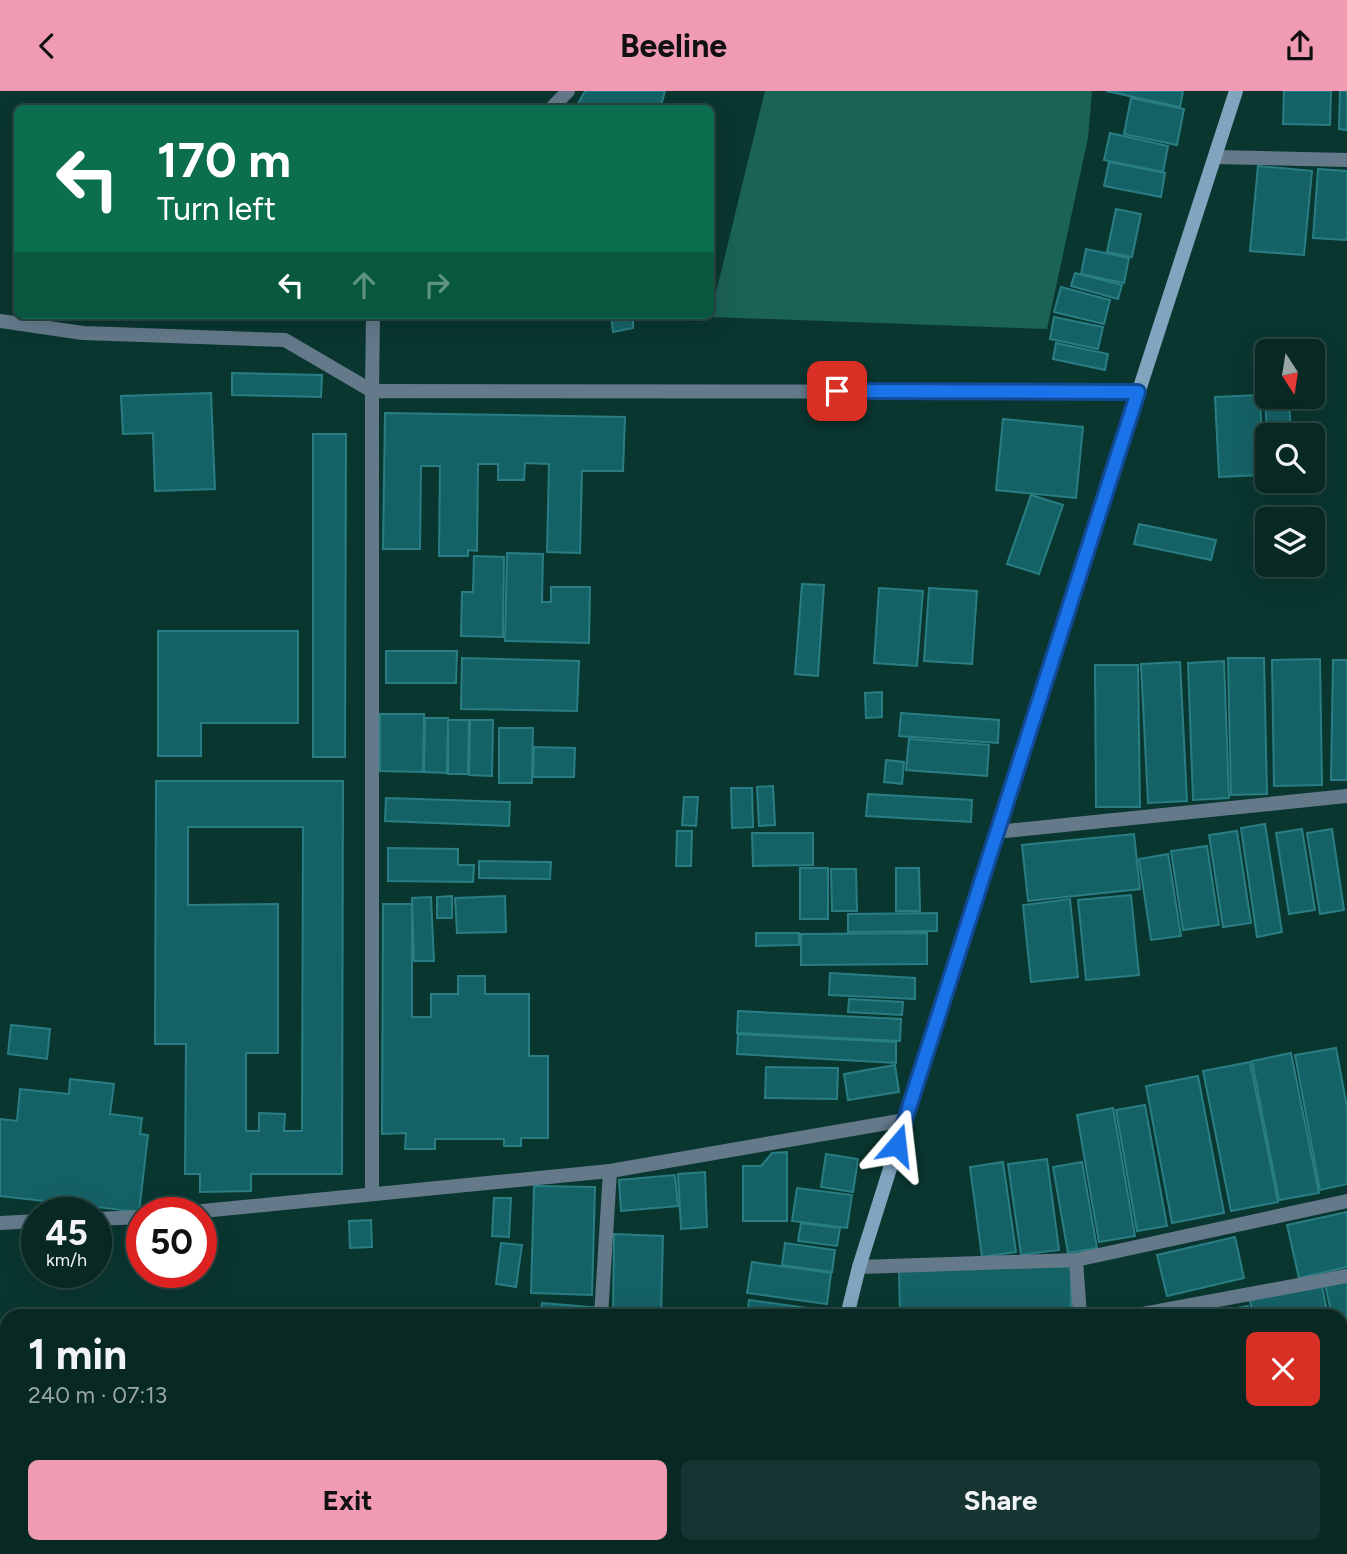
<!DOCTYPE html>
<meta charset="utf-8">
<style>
:root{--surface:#082824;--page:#163431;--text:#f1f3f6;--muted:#98a6a6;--line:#294441;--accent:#f19ab4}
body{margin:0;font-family:Figtree,sans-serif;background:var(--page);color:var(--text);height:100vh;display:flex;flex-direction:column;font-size:26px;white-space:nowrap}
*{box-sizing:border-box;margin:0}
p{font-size:23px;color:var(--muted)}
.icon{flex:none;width:38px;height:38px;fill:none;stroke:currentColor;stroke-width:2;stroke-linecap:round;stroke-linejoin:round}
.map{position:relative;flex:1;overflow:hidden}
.details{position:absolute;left:0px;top:1218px;width:1348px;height:245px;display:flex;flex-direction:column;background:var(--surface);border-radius:21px 21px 0 0;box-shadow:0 7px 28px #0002,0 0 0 2px var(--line)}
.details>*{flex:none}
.hud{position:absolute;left:14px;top:14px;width:700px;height:214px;border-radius:10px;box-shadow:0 7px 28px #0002,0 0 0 2px var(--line);background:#0b6e4f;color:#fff;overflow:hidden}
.needle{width:46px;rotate:168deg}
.buttons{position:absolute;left:1255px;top:248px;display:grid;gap:14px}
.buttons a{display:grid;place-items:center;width:70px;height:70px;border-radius:10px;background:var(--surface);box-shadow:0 7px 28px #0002,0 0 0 2px var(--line);font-size:35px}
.speed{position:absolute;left:21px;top:1106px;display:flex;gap:14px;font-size:35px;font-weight:700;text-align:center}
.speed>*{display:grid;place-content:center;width:91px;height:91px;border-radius:50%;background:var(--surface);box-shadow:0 7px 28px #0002,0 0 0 2px var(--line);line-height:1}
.speed small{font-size:18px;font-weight:400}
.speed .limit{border:10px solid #d22;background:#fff;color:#111}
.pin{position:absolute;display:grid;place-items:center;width:60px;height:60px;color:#fff;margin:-30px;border-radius:14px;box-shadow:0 4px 10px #0006}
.me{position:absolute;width:77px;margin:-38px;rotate:17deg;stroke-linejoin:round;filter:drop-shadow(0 0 5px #0008)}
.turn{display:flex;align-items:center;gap:24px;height:147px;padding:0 28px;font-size:32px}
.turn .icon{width:91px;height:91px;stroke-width:2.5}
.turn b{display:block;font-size:49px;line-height:60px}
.lanes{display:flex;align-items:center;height:66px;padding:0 28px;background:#0003;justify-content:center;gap:35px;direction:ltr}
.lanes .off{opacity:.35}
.round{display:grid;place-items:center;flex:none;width:74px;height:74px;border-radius:10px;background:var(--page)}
.overview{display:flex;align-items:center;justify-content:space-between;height:119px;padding:0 28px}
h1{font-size:42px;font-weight:700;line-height:52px}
.action{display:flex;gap:14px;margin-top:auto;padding:14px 28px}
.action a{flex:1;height:80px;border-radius:10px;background:var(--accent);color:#111;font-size:28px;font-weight:700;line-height:80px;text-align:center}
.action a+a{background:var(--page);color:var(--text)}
header{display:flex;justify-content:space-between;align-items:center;height:91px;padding:0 28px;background:var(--accent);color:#111;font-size:32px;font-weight:700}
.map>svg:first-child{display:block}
.water{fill:#1b6257}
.building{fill:#156266;stroke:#287e83;stroke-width:2;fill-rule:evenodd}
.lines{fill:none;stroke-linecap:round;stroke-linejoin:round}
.service{stroke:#647a8b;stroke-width:14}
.minor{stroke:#647a8b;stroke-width:14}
.tertiary{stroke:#647a8b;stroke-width:14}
.secondary{stroke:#82a5bf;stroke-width:14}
.route-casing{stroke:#114b97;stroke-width:18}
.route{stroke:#1a73e8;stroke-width:12}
</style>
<header><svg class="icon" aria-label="back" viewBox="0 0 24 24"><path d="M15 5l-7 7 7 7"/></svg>Beeline<svg class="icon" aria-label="share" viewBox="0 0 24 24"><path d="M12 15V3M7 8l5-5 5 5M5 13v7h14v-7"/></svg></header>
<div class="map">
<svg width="1347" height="1463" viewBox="0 0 1347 1463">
<rect width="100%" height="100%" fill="#0a3630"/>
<polygon class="water" points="765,0 1092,0 1088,47 1047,238 710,226"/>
<g class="building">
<polygon points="585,0 665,0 660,18 575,18"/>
<polygon points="1106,0 1183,0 1180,16"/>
<polygon points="1284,0 1331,0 1330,34 1283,33"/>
<polygon points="1340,0 1347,0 1347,39 1339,38"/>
<polygon points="1131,7 1184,18 1177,54 1124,43"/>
<polygon points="1110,42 1168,55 1163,81 1104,69"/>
<polygon points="1109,71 1165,82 1161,106 1104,95"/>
<polygon points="1258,75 1312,80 1304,164 1250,160"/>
<polygon points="1318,78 1347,80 1347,149 1313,147"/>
<polygon points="1116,118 1141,123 1132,166 1107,161"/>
<polygon points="1086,158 1129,167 1124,192 1081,183"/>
<polygon points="1075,182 1122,194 1118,208 1071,195"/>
<polygon points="1061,196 1110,209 1104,233 1054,221"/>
<polygon points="611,224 633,224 633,237 613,241"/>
<polygon points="1054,226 1103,236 1098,258 1050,248"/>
<polygon points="1056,252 1108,263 1105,279 1053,268"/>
<polygon points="1264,280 1267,280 1267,306 1289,306 1291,345 1267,346"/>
<polygon points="232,282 322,284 321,306 232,304"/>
<polygon points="211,302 215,398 155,400 153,342 123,343 121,305"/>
<polygon points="1260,304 1263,384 1219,386 1215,306"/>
<polygon points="385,322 625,326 623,380 582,380 580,462 547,461 549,373 525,372 524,389 498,389 498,373 478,373 477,460 468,459 468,465 439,465 440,375 421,375 420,458 383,458"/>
<polygon points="1003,328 1083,336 1076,407 996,399"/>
<polygon points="313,343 346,343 345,666 313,666"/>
<polygon points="1031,404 1063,414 1039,483 1007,473"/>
<polygon points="1139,433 1216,449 1211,469 1134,453"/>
<polygon points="507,462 543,463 542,511 551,511 551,496 590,496 589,552 505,550"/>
<polygon points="474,465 504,466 503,546 461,545 462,501 473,501"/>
<polygon points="802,493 824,494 818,585 795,583"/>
<polygon points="879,497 923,500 917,575 874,572"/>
<polygon points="929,497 977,500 972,573 924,570"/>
<polygon points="158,540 298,540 298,632 201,632 201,665 158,665"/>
<polygon points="386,560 457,560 456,592 386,592"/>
<polygon points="462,567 579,570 577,620 461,618"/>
<polygon points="1228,567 1264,567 1267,703 1231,704"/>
<polygon points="1320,568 1322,694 1274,695 1272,569"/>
<polygon points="1333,569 1347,569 1347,689 1331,689"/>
<polygon points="1224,570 1229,707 1193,709 1188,572"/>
<polygon points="1180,571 1187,710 1148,712 1141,573"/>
<polygon points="1095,574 1138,574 1140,716 1096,716"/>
<polygon points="882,601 882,626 866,627 865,602"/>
<polygon points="901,622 999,629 998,652 899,645"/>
<polygon points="380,623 424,623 423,681 380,680"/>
<polygon points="425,627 448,627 447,682 424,681"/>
<polygon points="448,629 469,629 468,683 448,683"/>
<polygon points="470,629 493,629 492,685 469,684"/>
<polygon points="499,637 533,637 532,692 499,692"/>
<polygon points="909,648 989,654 987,685 906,679"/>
<polygon points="534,656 575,657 574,686 533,686"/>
<polygon points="886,669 904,671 902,693 884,691"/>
<path d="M156,690H343L342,1083H251V1100L200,1101V1083H185L186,953H155ZM188,736H303L302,1040H284L285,1023L259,1022V1040H246V962H278V813L188,814Z"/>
<polygon points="773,695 775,734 759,735 757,696"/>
<polygon points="731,697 752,697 753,736 732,737"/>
<polygon points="868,703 972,709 971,731 866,725"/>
<polygon points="684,706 698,706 696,735 682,734"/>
<polygon points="386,707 510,711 509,735 385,730"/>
<polygon points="1265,733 1282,841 1257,846 1241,737"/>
<polygon points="1302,738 1315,819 1289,823 1276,742"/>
<polygon points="1332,738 1344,819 1320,823 1307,742"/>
<polygon points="677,740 692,740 691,775 676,775"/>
<polygon points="1237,740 1251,832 1223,836 1209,744"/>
<polygon points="752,742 813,742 813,774 753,775"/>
<polygon points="1134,743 1140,798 1028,810 1022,754"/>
<polygon points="1207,755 1219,834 1183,839 1171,760"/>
<polygon points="388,757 458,758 458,774 474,774 473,791 388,790"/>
<polygon points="1168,763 1181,845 1151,849 1139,768"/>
<polygon points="479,770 551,771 550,788 479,787"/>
<rect x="800" y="777" width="28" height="51"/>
<polygon points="896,777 919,777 920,820 896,820"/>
<polygon points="831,778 856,778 857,820 832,820"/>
<polygon points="1131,804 1139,884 1086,889 1078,809"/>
<polygon points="452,805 452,827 437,827 437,806"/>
<polygon points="505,805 506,841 457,842 455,807"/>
<polygon points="431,806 434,870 414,870 412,807"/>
<polygon points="1070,808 1078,886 1031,891 1023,814"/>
<polygon points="383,813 412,813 412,926 431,926 431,903 458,903 458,885 485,885 485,903 529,903 529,965 548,965 548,1047 521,1047 521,1055 504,1055 504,1048 435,1048 435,1058 405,1058 406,1042 382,1043"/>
<polygon points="937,822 937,840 848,841 848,823"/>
<polygon points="756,842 799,842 799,854 756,855"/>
<polygon points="927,842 927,873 801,874 801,843"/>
<polygon points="830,882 915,887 915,908 829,904"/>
<polygon points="849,908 903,911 902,924 848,921"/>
<polygon points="738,920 901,928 900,950 737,942"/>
<polygon points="11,934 50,938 47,968 8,963"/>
<polygon points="738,943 896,951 896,972 737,963"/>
<polygon points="1336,957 1347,1016 1347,1093 1320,1099 1295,964"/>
<polygon points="1291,962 1319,1102 1279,1109 1252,970"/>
<polygon points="1250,971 1278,1111 1231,1120 1203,980"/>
<polygon points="895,974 899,1001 848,1009 844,983"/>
<polygon points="766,976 838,977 837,1008 765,1007"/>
<polygon points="1198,985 1224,1122 1172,1132 1146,995"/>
<polygon points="70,988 114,993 110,1023 142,1027 140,1043 148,1044 139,1121 0,1105 0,1028 17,1030 20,998 69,1003"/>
<polygon points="1145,1014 1167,1135 1137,1140 1116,1019"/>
<polygon points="1113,1017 1135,1145 1099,1151 1077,1024"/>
<polygon points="787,1061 787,1130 743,1130 743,1075 761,1075 772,1062"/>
<polygon points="826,1063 858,1068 853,1101 821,1096"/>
<polygon points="1047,1068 1059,1159 1021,1164 1008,1073"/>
<polygon points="1003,1071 1016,1161 982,1166 970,1076"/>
<polygon points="1082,1071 1097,1157 1068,1162 1053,1076"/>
<polygon points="705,1081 707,1136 681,1138 678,1083"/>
<polygon points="675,1084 678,1115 621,1120 619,1089"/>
<polygon points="534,1095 595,1096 592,1204 531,1202"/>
<polygon points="797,1097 852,1104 847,1137 792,1130"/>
<polygon points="494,1107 511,1107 509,1146 492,1145"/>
<polygon points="1347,1121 1347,1176 1299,1187 1287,1134"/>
<polygon points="371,1129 372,1156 350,1157 349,1130"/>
<polygon points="801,1132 840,1137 837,1155 798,1150"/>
<polygon points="614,1143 663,1145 661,1225 613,1225"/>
<polygon points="1235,1146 1244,1187 1167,1205 1157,1164"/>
<polygon points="501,1152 522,1154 516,1196 496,1193"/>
<polygon points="785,1152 835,1159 832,1181 782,1174"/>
<polygon points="752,1171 831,1182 827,1213 747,1202"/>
<polygon points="1071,1175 1071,1225 900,1225 899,1179"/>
<polygon points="1347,1189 1347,1307 1340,1272 1340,1225 1332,1225 1325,1193"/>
<polygon points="1322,1195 1328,1225 1253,1225 1250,1209"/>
<polygon points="749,1209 823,1219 822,1225 747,1225"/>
<polygon points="542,1212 601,1217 600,1225 540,1225"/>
<polygon points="1248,1215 1250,1225 1197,1225"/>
<polygon points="236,1456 373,1456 372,1462 236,1459"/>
<rect x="472" y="1456" width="125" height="7"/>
<polygon points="609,1456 749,1456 748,1463 608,1463"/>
<polygon points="863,1456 963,1456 964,1463 816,1463"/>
<polygon points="972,1456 1103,1456 1103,1457 1055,1463 973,1463"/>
<polygon points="1144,1456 1190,1456 1190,1463 1145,1463"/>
<polygon points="1195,1456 1250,1456 1251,1463 1196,1463"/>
<rect x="1261" y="1456" width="42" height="7"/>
<rect x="1312" y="1456" width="26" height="7"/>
</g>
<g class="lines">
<polyline class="service" points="601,1225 610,1080"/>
<g class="minor">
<polyline points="551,18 568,0"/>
<polyline points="1215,66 1347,69"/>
<polyline points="0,230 83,242 285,249 372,300 373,224"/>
<polyline points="996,741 1347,705"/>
<polyline points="372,1103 372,300 1138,301"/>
<polyline points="1076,1169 1080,1225"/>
<polyline points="859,1176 1076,1169 1347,1110"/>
<polyline points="1132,1225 1347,1185"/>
<polyline points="1118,1456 1119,1463"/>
</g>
<g class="tertiary">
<polyline points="182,1122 610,1080 905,1029"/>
<polyline points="96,1128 142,1126"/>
<polyline points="0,1132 37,1130"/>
</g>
<g class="secondary">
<polyline points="847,1225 859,1176 996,741 1236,0"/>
<polyline points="787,1463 789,1456"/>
</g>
</g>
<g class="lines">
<defs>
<polyline id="route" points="837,300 1138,301 897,1054"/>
</defs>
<use href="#route" class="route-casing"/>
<use href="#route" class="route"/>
</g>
</svg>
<div class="buttons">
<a><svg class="needle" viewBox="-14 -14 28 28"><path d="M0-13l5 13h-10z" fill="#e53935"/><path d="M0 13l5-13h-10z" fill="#98a6a6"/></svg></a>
<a><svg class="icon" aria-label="search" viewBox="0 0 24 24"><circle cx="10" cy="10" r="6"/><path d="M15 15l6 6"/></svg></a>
<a><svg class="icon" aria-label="layers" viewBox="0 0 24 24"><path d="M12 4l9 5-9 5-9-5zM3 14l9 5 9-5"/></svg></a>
</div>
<div class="speed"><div>45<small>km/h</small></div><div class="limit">50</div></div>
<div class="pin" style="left:837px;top:300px;background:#d93025"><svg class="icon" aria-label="arrive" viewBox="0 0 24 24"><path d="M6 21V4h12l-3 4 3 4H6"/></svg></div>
<svg class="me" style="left:897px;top:1054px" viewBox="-20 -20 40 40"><path d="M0-17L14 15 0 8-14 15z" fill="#1a73e8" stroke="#fff" stroke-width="4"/></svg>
<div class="hud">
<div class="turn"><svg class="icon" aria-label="left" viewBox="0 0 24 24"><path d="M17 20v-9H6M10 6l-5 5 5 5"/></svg><div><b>170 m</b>Turn left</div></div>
<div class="lanes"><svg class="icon" aria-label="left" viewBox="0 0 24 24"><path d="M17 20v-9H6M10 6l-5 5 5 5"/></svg><svg class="icon off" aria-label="ahead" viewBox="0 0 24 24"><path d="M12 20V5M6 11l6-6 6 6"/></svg><svg class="icon off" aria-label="right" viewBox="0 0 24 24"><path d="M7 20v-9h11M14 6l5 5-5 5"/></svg></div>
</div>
<section class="details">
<div class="overview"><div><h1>1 min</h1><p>240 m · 07:13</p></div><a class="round" style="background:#d93025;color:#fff"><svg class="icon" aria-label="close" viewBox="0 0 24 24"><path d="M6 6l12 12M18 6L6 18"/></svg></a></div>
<div class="action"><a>Exit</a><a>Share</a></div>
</section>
</div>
